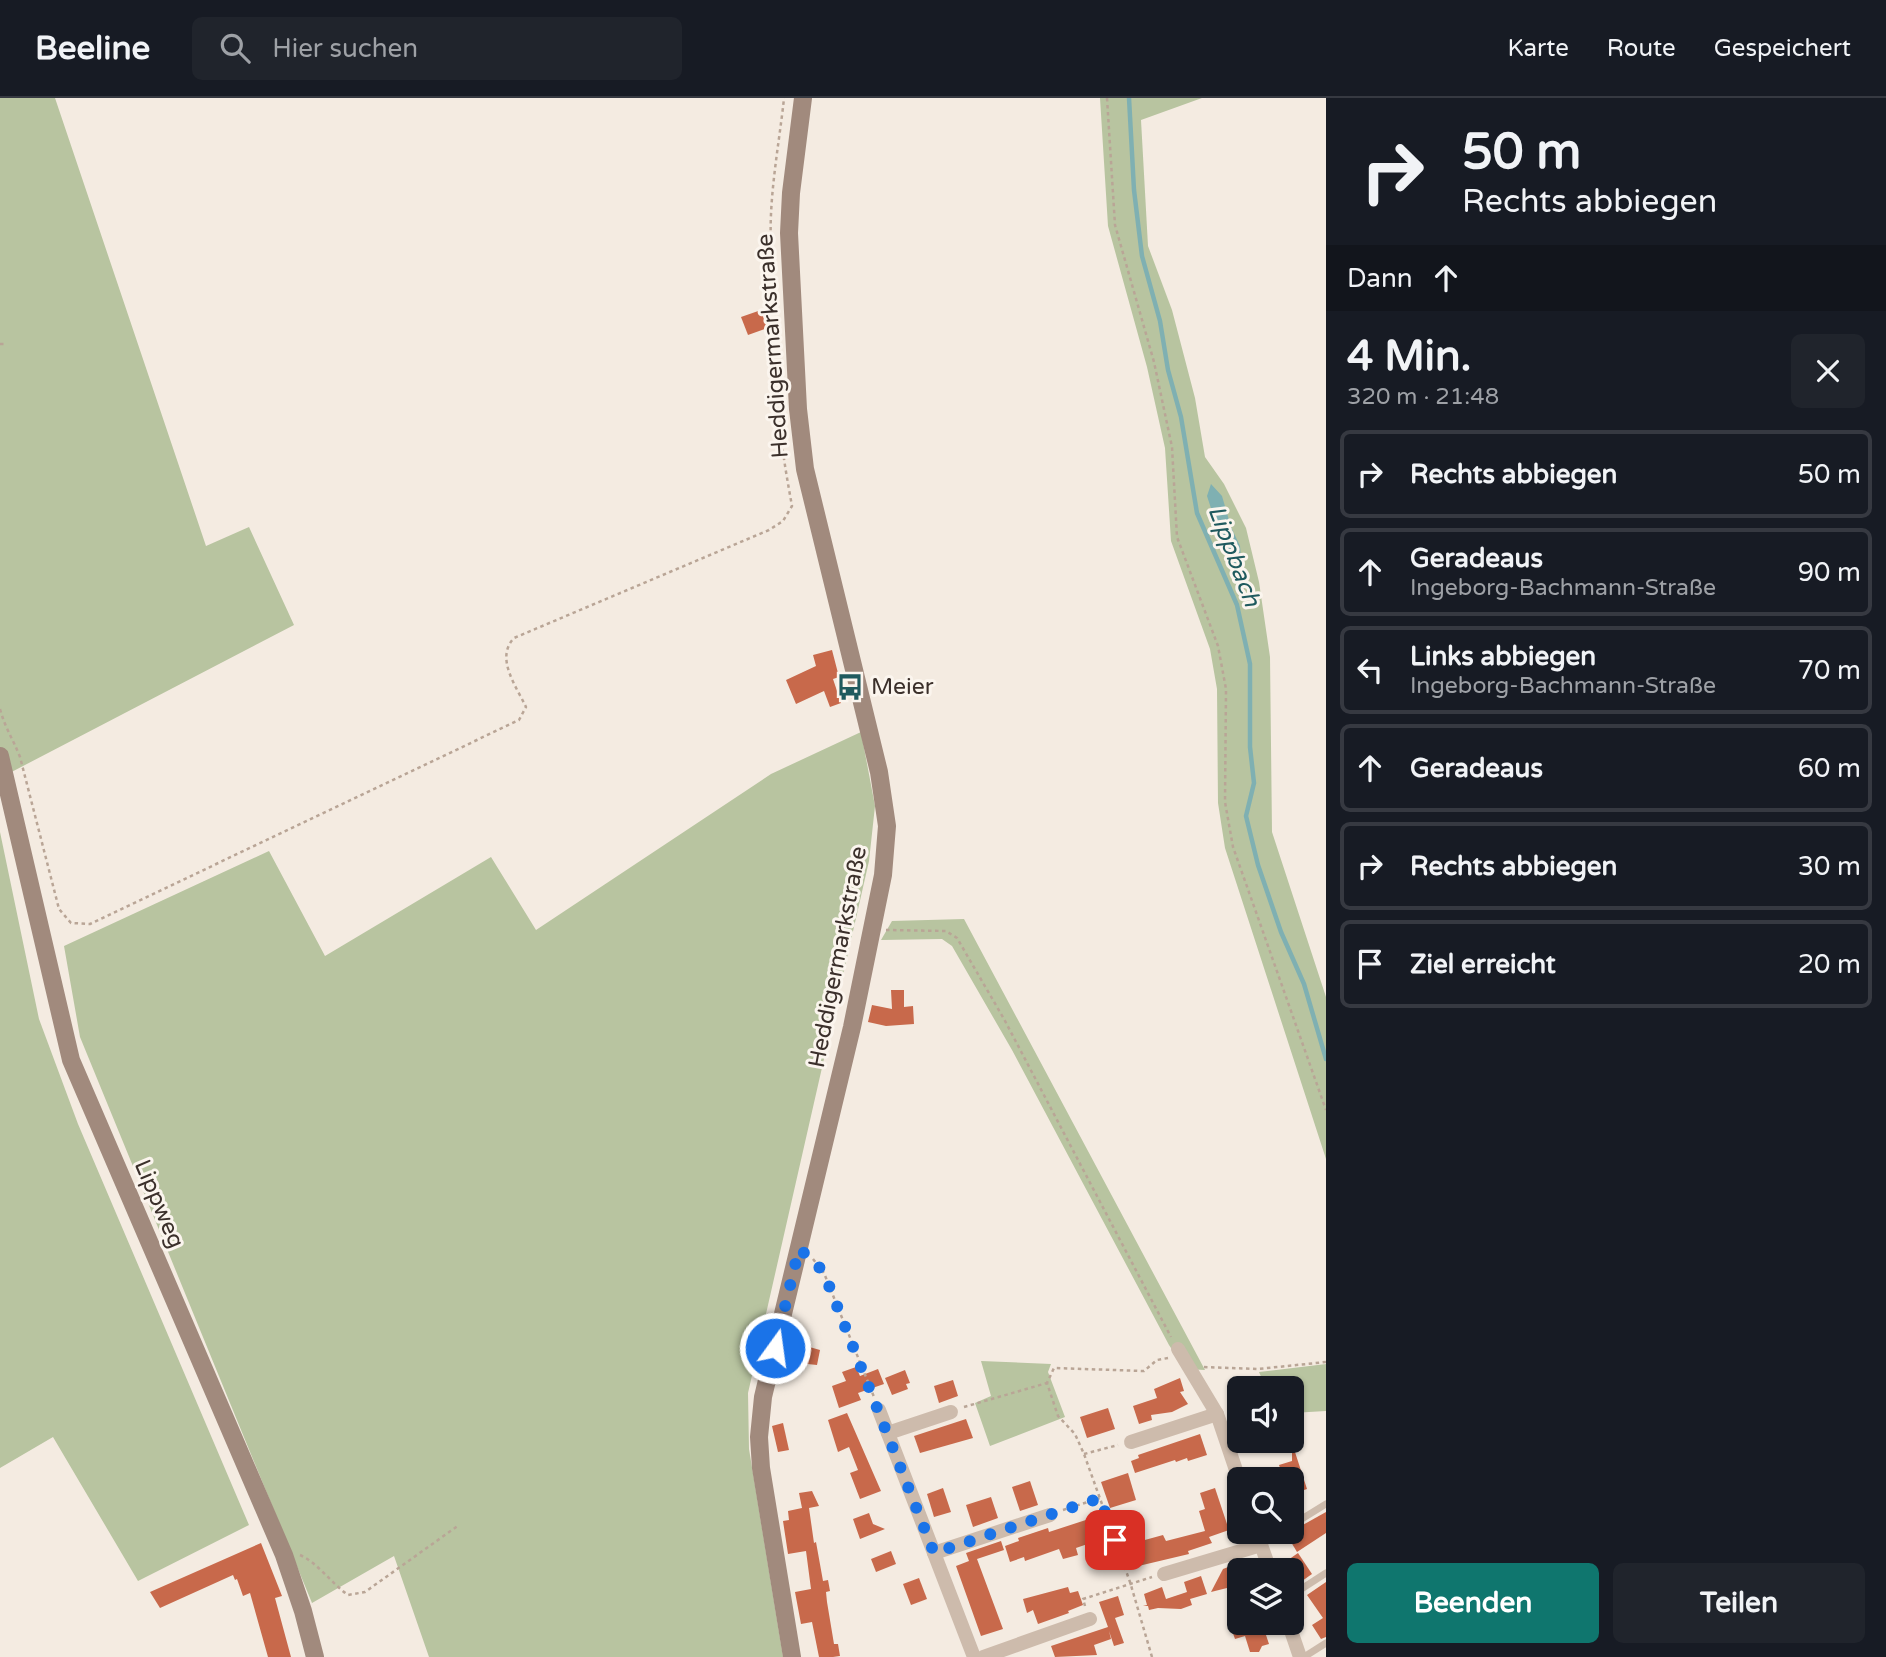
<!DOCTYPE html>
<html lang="de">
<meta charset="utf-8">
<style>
:root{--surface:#171b24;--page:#20242c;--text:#f1f3f6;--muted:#9ea1a6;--line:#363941;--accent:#0f766e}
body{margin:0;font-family:"Varela Round",sans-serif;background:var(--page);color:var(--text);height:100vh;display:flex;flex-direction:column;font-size:26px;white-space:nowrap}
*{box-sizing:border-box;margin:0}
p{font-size:23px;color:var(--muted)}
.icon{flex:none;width:38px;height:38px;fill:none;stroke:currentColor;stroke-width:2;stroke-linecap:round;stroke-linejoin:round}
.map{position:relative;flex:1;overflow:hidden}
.panel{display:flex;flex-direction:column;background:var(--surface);width:560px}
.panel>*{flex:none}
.hud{background:#171b24;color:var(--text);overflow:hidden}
.controls{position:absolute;left:1227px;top:1278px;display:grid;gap:14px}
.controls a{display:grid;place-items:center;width:77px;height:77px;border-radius:10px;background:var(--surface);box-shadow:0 2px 5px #0004;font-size:35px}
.pin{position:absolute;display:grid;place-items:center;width:60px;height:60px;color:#fff;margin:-30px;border-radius:14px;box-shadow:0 4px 10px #0006}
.me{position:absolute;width:77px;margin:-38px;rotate:14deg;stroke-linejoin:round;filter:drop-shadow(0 0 5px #0008)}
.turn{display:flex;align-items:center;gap:24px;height:147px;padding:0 21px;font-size:32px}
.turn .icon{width:91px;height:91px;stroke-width:2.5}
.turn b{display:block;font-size:49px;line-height:60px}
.then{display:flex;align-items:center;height:66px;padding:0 21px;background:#0003;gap:14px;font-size:26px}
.round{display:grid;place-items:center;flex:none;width:74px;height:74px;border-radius:10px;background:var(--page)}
.summary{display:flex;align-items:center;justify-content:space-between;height:119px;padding:0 21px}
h1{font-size:42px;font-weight:700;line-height:52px}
.action{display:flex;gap:14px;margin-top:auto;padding:14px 21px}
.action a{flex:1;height:80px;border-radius:10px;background:var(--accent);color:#fff;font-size:28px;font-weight:700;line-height:80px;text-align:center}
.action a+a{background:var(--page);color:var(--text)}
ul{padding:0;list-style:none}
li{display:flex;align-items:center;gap:21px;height:88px;margin:0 14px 10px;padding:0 7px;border:4px solid var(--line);border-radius:10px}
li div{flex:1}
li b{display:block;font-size:26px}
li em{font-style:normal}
header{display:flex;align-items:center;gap:42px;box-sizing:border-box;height:98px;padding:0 35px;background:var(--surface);border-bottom:2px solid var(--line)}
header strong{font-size:33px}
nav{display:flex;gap:38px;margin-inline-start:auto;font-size:24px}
.search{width:490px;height:63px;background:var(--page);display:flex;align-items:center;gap:18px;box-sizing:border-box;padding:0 24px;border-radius:10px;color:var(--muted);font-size:26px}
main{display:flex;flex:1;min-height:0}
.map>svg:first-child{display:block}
.green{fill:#b8c4a0}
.water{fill:#7fb0b2}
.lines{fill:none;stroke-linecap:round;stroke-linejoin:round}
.stream{stroke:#7fb0b2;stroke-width:4.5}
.building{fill:#c8694b}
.path{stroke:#b9a596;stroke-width:2.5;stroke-dasharray:3.5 3.5;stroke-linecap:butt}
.lane{stroke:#cdbbac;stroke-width:7}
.street{stroke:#cdbbac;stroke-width:14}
.secondary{stroke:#a18a7d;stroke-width:18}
.route{stroke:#1a73e8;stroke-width:12;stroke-dasharray:0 21.6}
.labels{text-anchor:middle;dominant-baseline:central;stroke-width:6;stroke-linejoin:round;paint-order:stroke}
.street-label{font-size:23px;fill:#3b302b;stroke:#fbf5ee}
.poi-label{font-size:23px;fill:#3b302b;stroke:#fbf5ee;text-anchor:start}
.water-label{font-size:24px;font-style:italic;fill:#1f5a5e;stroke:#fbf5ee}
</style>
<header>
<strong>Beeline</strong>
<div class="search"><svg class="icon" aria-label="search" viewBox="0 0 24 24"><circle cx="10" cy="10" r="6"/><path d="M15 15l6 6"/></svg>Hier suchen</div>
<nav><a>Karte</a><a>Route</a><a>Gespeichert</a></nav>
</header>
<main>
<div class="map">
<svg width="1326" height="1559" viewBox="0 0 1326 1559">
<rect width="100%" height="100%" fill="#f4ebe1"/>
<g class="green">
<polygon points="0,0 55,0 206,448 249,429 294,527 0,680"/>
<polygon points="1100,0 1202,0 1141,22 1148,148 1172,212 1195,300 1205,359 1224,386 1246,430 1259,484 1270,559 1272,734 1326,899 1326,1061 1225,750 1218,705 1217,591 1210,551 1171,443 1165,350 1147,269 1108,128"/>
<polygon points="861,634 875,708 869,763 748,1295 749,1351 783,1559 429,1559 394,1458 312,1505 80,939 64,848 269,753 325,858 491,759 536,832 771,676"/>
<polygon points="0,734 39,921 78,1026 249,1427 138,1483 53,1339 0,1370"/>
<polygon points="964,821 1205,1272 1185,1271 1169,1247 1012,952 952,848 942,841 881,842 892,823"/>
<polygon points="981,1263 1051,1266 1048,1274 1065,1319 990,1348 975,1305 991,1298"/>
<polygon points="1326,1266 1326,1313 1292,1315 1292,1290 1266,1290 1259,1274"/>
</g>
<polygon class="water" points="1211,386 1222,398 1231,429 1240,448 1244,497 1230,468 1207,398"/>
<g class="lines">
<polyline class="stream" points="1129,0 1134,92 1142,158 1160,223 1168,272 1181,319 1197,415 1237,507 1250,566 1250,649 1254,685 1246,718 1258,767 1281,834 1304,886 1326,961"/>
</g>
<g class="building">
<polygon points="767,210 773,228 748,237 741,219"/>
<polygon points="832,552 839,579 833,581 841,605 830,609 824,593 796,606 786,582 816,568 813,557"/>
<polygon points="891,892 904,892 904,909 913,908 914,926 886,928 868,924 872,907 892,911"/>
<polygon points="792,1244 820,1252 817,1267 798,1265 795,1277 785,1274"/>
<polygon points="856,1269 860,1278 878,1271 884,1286 858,1295 861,1302 839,1310 832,1288 846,1283 842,1274"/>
<polygon points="905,1272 910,1285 906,1286 908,1291 892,1297 885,1280"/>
<polygon points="1180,1280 1184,1293 1180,1294 1188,1306 1172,1314 1151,1317 1152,1322 1139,1326 1133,1308 1157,1300 1154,1291"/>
<polygon points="953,1282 958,1298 939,1305 934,1288"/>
<polygon points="1108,1310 1115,1331 1087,1340 1080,1319"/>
<polygon points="847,1315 881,1393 860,1401 850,1375 858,1372 849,1349 838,1354 828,1322"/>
<polygon points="966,1321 973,1340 920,1355 914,1338"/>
<polygon points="783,1325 789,1352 778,1354 772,1328"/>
<polygon points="1200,1336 1207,1357 1188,1363 1187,1360 1176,1364 1175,1362 1135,1375 1131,1363 1139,1360 1138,1357"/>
<polygon points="1292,1351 1294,1351 1307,1391 1292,1396 1292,1381 1284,1381 1279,1367 1292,1363"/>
<polygon points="1128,1375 1136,1402 1110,1410 1101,1384"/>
<polygon points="1030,1383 1038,1407 1020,1413 1012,1389"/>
<polygon points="943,1390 951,1414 934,1419 927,1396"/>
<polygon points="1215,1390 1229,1432 1209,1439 1212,1445 1188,1453 1189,1456 1130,1470 1123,1448 1163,1437 1166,1443 1205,1433 1199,1413 1205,1411 1200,1395"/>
<polygon points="812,1393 819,1408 809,1410 814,1445 816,1444 823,1483 828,1482 830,1493 826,1494 827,1504 834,1546 838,1546 840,1558 833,1559 819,1559 812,1524 801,1526 795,1494 811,1491 806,1453 788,1456 783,1423 789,1422 788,1413 802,1410 799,1395"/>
<polygon points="991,1399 998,1420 973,1429 966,1407"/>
<polygon points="1326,1414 1326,1435 1297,1454 1288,1439 1292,1433"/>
<polygon points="869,1415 873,1426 885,1431 860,1441 853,1421"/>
<polygon points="1095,1419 1102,1441 1076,1450 1078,1457 1063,1461 1059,1451 1025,1463 1024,1459 1010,1464 1005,1448 1019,1443 1018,1440 1048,1430 1049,1434"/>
<polygon points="1001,1443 1004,1452 977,1461 1003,1531 981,1538 956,1468 969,1463 966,1455"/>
<polygon points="261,1445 282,1498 275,1500 291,1559 268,1559 250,1495 243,1498 237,1481 235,1482 233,1477 160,1510 150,1494"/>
<polygon points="891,1453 896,1466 876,1474 871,1461"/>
<polygon points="1298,1455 1312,1476 1302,1483 1288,1462"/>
<polygon points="1239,1465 1239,1487 1211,1494 1223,1471"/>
<polygon points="1201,1478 1207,1496 1190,1501 1192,1507 1181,1511 1158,1510 1149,1512 1148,1508 1143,1508 1147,1507 1144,1496 1162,1489 1166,1501 1187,1494 1184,1484"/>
<polygon points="919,1480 927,1501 911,1507 903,1486"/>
<polygon points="1326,1484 1326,1539 1321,1541 1312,1527 1323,1520 1307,1497"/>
<polygon points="1068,1489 1070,1495 1078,1493 1083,1507 1068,1513 1069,1515 1038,1526 1033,1512 1027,1515 1023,1501"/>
<polygon points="1118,1498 1124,1517 1115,1520 1124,1545 1114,1548 1109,1533 1111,1541 1094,1547 1097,1557 1055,1559 1051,1548 1108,1529 1099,1504"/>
<polygon points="1229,1524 1244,1524 1257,1530 1263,1528 1269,1546 1262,1548 1259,1554 1250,1554 1245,1538 1235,1541"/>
</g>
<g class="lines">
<g class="path">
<polyline points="1107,0 1115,127 1154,264 1172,349 1177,439 1218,548 1226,591 1225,704 1233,749 1326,1012"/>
<path d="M775,174C763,126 779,50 784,0"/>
<polyline points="0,246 6,246"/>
<path d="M0,611C5,630 13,641 20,659L59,811L71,825L90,826L519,622L526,609C516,588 495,560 514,540L769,432L783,423L792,408C784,364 776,319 779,274"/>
<polyline points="886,832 946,833 957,840 1004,921 1171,1239"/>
<polyline points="813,1161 824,1175 874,1299"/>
<polyline points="1204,1269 1258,1271 1326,1264"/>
<polyline points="964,1309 1047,1285"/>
<polyline points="1084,1356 1118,1347"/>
<polyline points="1063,1412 1100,1400"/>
<path d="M300,1457C318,1465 331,1485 348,1497L365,1494L459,1427"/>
<polyline points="1085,1508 1083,1501 1152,1479"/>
<polyline points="1152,1559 1130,1484 1084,1356 1075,1336 1058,1318 1047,1285 1054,1270 1144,1273 1157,1262 1168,1260"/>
</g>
<g class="lane">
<polyline points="1292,1427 1326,1406"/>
<polyline points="1261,1447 1282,1433"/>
<polyline points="1292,1497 1326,1475"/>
<polyline points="1304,1559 1326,1545"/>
</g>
<g class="street">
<polyline points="1178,1251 1217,1316 1239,1381"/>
<polyline points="879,1312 974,1559"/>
<polyline points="888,1335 951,1314"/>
<polyline points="1131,1344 1217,1316"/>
<polyline points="1256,1433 1270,1472"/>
<polyline points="934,1455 1050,1417"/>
<polyline points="1164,1476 1261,1447"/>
<polyline points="1288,1524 1300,1559"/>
<polyline points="983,1559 1090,1521"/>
</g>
<g class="secondary">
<polyline points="0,658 71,962 284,1457 303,1513 315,1559"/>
<polyline points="792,1559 761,1370 759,1339 763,1299 852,929 883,777 887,728 879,674 805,371 798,311 789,135 791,95 803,0"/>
</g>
</g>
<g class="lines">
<polyline class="route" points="775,1250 799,1151 813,1162 824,1175 934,1455 1100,1400 1115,1442"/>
</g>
<defs>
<symbol id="bus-bare" viewBox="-9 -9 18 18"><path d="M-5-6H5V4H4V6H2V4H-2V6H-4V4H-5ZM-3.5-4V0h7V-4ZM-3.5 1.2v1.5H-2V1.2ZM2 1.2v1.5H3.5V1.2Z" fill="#1f5a5e" stroke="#fbf5ee" stroke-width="2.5" paint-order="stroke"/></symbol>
</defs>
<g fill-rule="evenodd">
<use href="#bus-bare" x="831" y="570" width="38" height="38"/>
</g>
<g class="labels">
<g class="street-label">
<text transform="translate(773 248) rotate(-94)">Heddigermarkstraße</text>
<text transform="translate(838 859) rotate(-79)">Heddigermarkstraße</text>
<text transform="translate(159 1106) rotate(67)">Lippweg</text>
</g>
<g class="poi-label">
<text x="871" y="589">Meier</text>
</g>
<g class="water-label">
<text transform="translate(1234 458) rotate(69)">Lippbach</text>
</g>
</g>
</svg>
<div class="controls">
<a><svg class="icon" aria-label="sound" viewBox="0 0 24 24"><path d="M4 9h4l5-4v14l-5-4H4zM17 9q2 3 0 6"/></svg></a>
<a><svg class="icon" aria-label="search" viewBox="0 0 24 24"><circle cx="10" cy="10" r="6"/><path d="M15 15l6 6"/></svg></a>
<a><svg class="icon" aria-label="layers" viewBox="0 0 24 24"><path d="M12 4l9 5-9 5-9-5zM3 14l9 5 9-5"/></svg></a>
</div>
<div class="pin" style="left:1115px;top:1442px;background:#d93025"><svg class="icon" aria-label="arrive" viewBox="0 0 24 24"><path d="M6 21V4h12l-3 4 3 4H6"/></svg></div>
<svg class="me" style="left:775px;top:1250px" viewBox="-20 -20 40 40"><circle r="17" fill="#1a73e8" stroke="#fff" stroke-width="3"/><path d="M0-11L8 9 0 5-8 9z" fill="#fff"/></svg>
</div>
<section class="panel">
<div class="hud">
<div class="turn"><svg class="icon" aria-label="right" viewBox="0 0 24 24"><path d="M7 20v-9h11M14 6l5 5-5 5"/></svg><div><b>50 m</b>Rechts abbiegen</div></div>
<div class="then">Dann<svg class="icon" aria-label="ahead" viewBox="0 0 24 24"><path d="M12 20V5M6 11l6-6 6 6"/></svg></div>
</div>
<div class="summary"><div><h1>4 Min.</h1><p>320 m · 21:48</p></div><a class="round"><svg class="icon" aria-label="close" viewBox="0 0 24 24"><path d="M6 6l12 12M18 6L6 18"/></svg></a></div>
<ul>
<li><svg class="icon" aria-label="right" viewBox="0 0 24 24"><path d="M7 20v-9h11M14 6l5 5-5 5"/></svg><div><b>Rechts abbiegen</b></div><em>50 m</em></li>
<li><svg class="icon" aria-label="ahead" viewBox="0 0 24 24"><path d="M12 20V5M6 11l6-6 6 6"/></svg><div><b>Geradeaus</b><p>Ingeborg-Bachmann-Straße</p></div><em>90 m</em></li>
<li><svg class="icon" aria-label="left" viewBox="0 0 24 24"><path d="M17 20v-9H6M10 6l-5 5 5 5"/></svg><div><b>Links abbiegen</b><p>Ingeborg-Bachmann-Straße</p></div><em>70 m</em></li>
<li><svg class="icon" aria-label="ahead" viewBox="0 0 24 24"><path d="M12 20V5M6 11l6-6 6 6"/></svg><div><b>Geradeaus</b></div><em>60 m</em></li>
<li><svg class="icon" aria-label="right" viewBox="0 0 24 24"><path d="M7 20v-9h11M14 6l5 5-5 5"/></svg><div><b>Rechts abbiegen</b></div><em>30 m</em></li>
<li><svg class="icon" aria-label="arrive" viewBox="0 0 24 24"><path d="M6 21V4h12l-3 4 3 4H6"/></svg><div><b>Ziel erreicht</b></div><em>20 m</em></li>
</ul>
<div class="action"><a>Beenden</a><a>Teilen</a></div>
</section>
</main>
